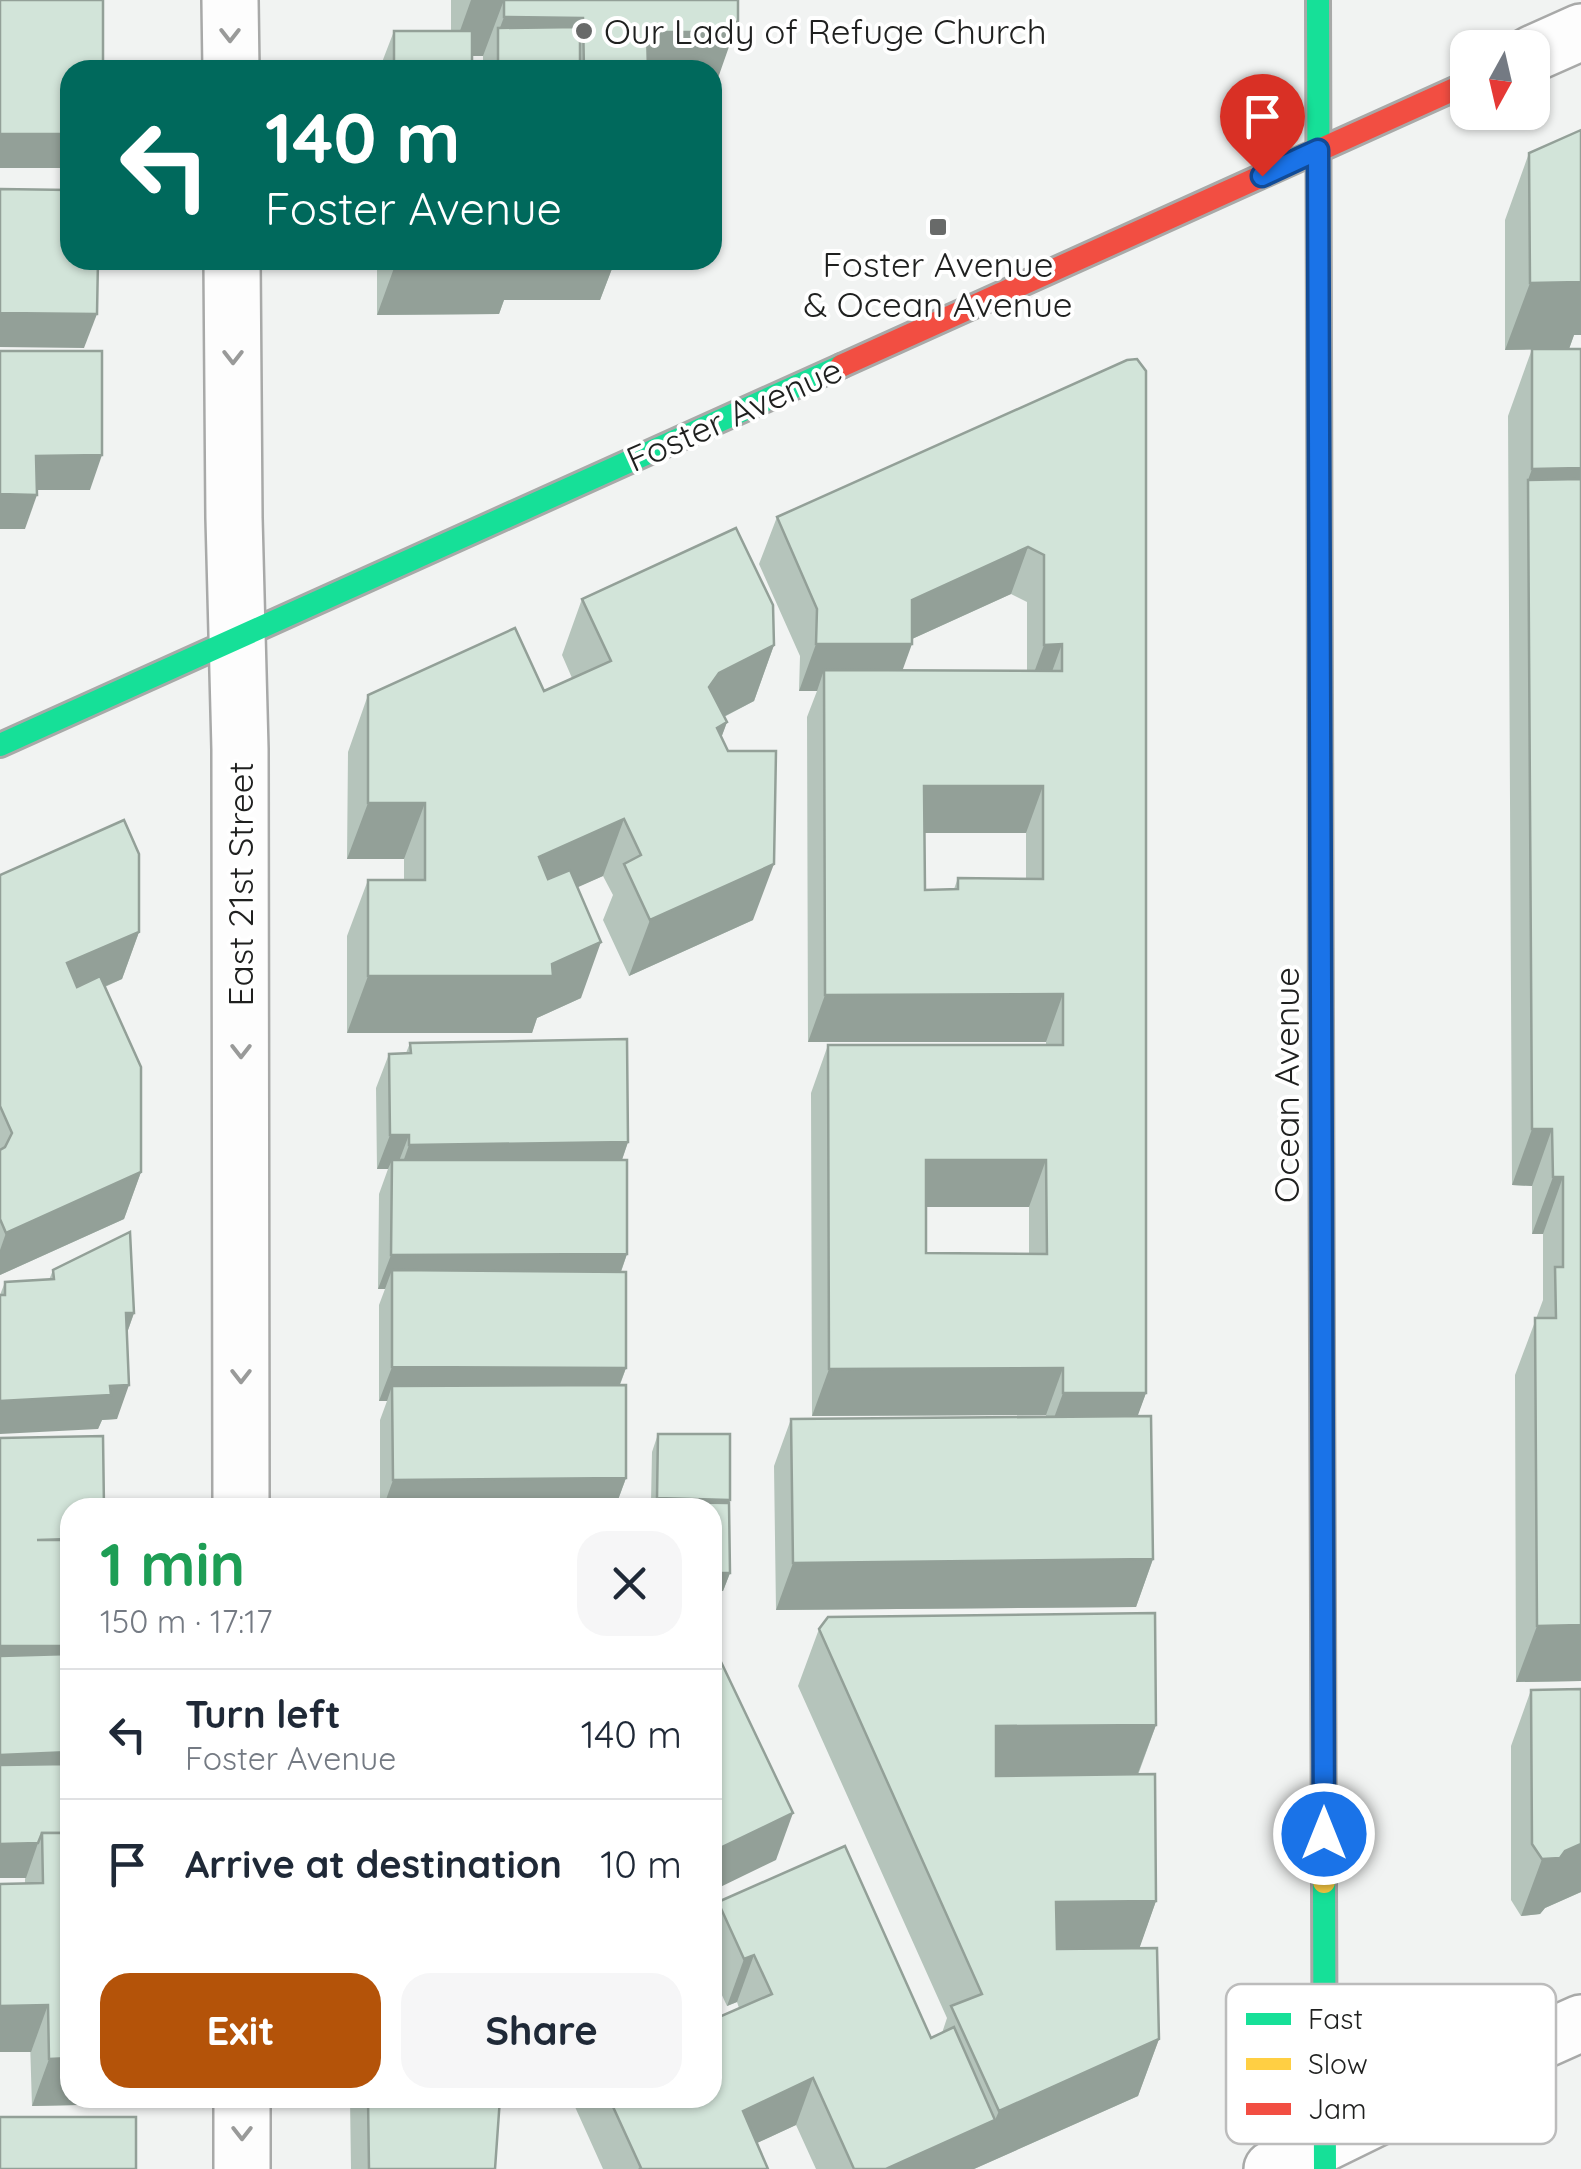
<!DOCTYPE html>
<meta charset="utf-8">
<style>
:root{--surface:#fff;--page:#f6f6f7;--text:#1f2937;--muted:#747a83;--line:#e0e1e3;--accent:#b45309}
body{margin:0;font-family:Quicksand,sans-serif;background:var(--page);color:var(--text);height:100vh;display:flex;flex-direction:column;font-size:38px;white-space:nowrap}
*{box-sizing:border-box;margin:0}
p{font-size:32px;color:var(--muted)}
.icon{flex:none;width:55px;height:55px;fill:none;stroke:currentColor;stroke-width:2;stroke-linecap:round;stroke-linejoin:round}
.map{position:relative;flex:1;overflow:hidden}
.details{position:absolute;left:60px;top:1498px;width:662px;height:610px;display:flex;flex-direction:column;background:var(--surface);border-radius:30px;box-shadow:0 2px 8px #0004}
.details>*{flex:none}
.hud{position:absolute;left:60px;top:60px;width:662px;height:210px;border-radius:30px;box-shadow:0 2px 8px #0004;background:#00695c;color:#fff;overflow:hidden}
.needle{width:65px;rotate:188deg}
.buttons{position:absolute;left:1450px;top:30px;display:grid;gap:20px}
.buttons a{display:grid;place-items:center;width:100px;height:100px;border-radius:20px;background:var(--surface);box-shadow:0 2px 8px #0004;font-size:50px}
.pin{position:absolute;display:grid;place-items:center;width:85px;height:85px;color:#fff;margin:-102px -42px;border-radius:50% 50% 50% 0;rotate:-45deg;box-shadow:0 0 10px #0007}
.pin .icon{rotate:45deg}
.me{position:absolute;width:110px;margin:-55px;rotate:0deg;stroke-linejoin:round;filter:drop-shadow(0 0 8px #0008)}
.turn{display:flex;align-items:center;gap:35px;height:210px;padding:0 40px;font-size:45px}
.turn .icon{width:130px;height:130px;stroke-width:2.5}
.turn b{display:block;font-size:70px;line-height:85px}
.round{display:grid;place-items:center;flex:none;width:105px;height:105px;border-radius:30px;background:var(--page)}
.summary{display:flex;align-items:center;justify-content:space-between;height:170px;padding:0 40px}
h1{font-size:60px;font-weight:700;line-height:75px;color:#1e9e55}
.cta{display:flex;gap:20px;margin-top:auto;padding:20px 40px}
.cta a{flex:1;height:115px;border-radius:30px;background:var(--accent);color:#fff;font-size:40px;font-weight:700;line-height:115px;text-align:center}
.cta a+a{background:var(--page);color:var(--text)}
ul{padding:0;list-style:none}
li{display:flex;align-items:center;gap:30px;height:130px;padding:0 40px;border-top:2px solid var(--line)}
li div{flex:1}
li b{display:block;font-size:38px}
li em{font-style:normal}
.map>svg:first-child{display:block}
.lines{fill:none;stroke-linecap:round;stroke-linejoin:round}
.street-casing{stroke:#a8a9a8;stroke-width:60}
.fast-casing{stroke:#a8a9a8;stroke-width:28}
.slow-casing{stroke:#a8a9a8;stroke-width:28}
.jam-casing{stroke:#a8a9a8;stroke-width:28}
.street{stroke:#fdfdfd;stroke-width:55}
.fast{stroke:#16e098;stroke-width:22}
.slow{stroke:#ffcf43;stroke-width:22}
.jam{stroke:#f24e42;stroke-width:22}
.wall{fill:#b5c4bb;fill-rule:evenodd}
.shaded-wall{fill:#93a098}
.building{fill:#d2e4d9;stroke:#93a098;stroke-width:2.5;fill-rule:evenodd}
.oneway{stroke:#999a99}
.route-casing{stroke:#114b97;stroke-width:25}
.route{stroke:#1a73e8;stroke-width:18}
.poi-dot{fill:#686a69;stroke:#fff;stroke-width:4}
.labels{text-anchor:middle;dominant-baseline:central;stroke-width:8;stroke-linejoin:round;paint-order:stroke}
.poi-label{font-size:35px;fill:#1f201f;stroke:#fff;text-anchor:start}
.street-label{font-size:35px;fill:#1f201f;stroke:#fff}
.key{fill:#fff;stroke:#bcbcbc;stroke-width:2.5}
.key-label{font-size:28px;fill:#1f201f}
</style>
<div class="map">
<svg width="1581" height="2169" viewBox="0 0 1581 2169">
<rect width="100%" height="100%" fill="#f1f3f2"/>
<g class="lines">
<defs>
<g id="street">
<polyline points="230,0 231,70"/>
<polyline points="1532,54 1581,32"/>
<polyline points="232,260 234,518 240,749 241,1508"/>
<polyline points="242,2098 242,2169"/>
<polyline points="1272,2169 1441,2086 1581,2023"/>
</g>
<g id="fast">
<polyline points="1318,0 1320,700"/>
<polyline points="0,745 841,366"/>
<polyline points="1324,1882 1325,2169"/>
</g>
<polyline id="slow" points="1322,1344 1324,1882"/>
<g id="jam">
<polyline points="841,366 1468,83"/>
<polyline points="1320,700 1322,1344"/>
</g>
</defs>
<use href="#street" class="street-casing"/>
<use href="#fast" class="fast-casing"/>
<use href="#slow" class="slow-casing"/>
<use href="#jam" class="jam-casing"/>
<use href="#street" class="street"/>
<use href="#fast" class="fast"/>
<use href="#slow" class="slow"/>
<use href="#jam" class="jam"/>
</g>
<g class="wall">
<polygon points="451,0 738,0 718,78 712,82 712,70 483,70 483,56 472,56 472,70 379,70 394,31 451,31"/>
<polygon points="1581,130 1581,335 1574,335 1569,349 1581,349 1581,1681 1516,1682 1515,1375 1543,1300 1543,1234 1532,1234 1532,1186 1512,1185 1508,416 1532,349 1505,350 1505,220 1529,153"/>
<polygon points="377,260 629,260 627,266 613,266 600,300 504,300 499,314 377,315"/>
<path d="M1127,360L1146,1393L1137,1416L1153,1559L1136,1607L776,1610L774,1466L791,1419L1046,1417V1415L812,1416L811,1093L828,1045H1046V1042H808L807,717L817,691H799L800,656L759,564L777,517ZM1011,594L1027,602V671L902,670L912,639ZM925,833H1026V878H958L954,889L925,890ZM926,1207H1029V1254L926,1253Z"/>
<polygon points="582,599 774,645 754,701 724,717 727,722 721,738 753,920 629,976 603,920 613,895 603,876 577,887 581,998 537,1018 532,1033 347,1033 347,936 368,880 404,880 404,859 347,859 348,752 368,695 544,691 572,678 562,655"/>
<polygon points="0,875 139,932 122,979 105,987 141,1172 124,1219 0,1275"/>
<polygon points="410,1043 628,1142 622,1160 627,1254 621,1272 626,1368 620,1385 626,1478 615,1508 380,1508 380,1420 387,1401 379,1401 379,1305 385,1289 378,1289 379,1194 388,1169 377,1169 376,1088 389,1054 406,1053"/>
<polygon points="53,1270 134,1313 127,1333 117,1419 102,1420 98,1429 0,1295 5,1282 49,1280"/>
<polygon points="658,1434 730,1500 730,1573 723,1591 712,1591 712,1508 647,1508 648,1502 651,1502 652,1452"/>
<polygon points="70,1508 70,2098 127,2098 124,2104 32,2106 25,1880"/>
<polygon points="819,1629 1156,1725 1138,1775 1156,1901 1139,1948 1159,2039 1138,2096 974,2169 816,2169 796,2125 757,2143 768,2169 603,2169 571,2098 712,2098 739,2008 737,2002 727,2006 712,1974 712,1918 718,1902 931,2038 942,2033 947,2018 798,1686"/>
<polygon points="1581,1689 1581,1892 1545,1908 1540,1914 1521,1916 1511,1900 1511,1746 1531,1690"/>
<polygon points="350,2098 515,2098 500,2104 495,2169 351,2169"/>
</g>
<g class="shaded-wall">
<polygon points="471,0 504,0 483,56 451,56"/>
<polygon points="504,17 583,18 564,70 498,33"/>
<polygon points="738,21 718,78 712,82 712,70 634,70 647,32"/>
<rect x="0" y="134" width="70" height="34"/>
<polygon points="513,260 629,260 627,266 613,266 600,300 504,300 499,314 377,315 394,268"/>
<polygon points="1581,282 1581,335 1574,335 1569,349 1505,350 1530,283"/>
<polygon points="0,313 97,314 84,348 0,347"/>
<polygon points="102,455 90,490 24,490 36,456"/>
<polygon points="1581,468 1581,535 1528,480 1532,469"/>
<polygon points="0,494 37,495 25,529 0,529"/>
<polygon points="1028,547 1011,594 901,644 912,644 895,691 824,670 817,691 799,691 816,644"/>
<polygon points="1062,644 1045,691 1027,692 1044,645"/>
<polygon points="774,645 754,701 698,730 709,687 719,673"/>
<polygon points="727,722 706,779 717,728"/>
<polygon points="924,786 1043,786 1026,833 907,833"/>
<polygon points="368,803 425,803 404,859 347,859"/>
<polygon points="624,819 603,876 518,914 539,857"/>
<polygon points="774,864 753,920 629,976 650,920"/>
<polygon points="139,932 122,979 50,1010 67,963"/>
<polygon points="601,942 581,998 537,1018 532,1033 347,1033 368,976 552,964"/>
<polygon points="1063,994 1046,1042 808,1042 825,995"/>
<polygon points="1532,1129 1552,1129 1532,1186 1512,1185"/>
<polygon points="390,1135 409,1135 396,1169 392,1160 388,1169 377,1169"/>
<polygon points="628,1142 616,1177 397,1179 409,1145"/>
<polygon points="926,1160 1046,1160 1029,1207 908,1207"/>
<polygon points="141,1172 124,1219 0,1275 0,1250 6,1233"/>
<polygon points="1553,1177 1563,1177 1543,1234 1532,1234"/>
<polygon points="627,1254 615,1288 392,1270 385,1289 378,1289 391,1255"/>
<polygon points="126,1313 134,1313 122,1347"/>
<polygon points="392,1367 626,1368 613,1402 392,1386 387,1401 379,1401"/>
<polygon points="1063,1368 1046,1415 812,1416 829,1369"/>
<polygon points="129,1385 117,1419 102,1420 98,1429 0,1434 0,1401"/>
<polygon points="1063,1393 1146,1393 1129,1440 1046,1440"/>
<polygon points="626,1478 615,1508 383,1508 393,1480"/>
<polygon points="657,1498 730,1500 723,1518 654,1508"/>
<polygon points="1153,1559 1136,1607 776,1610 793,1563"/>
<polygon points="712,1573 730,1573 723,1591 712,1591"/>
<polygon points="1581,1625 1581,1681 1516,1682 1537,1626"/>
<rect x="0" y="1646" width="70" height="34"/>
<polygon points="1156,1725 1135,1781 976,1782 996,1726"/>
<polygon points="70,1752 70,1786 0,1788 0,1755"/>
<polygon points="793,1813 776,1860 712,1891 712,1852"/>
<polygon points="38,1843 26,1878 0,1878 0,1844"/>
<polygon points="1581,1844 1581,1892 1545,1908 1540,1914 1521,1916 1542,1859"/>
<polygon points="1156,1901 1136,1958 1036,1959 1056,1902"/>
<polygon points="754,1955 737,2002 727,2006 744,1959"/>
<polygon points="48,2005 31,2052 0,2052 0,2006"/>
<polygon points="1159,2039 1138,2096 974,2169 886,2169 995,2120 999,2111"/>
<polygon points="70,2058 70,2098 127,2098 124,2104 32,2106 49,2059"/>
<polygon points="813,2078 796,2125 725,2158 743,2111"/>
<polygon points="468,2098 515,2098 458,2123"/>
</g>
<g class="building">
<polygon points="0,0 103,0 103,70 70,70 70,134 0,134"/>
<polygon points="504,0 738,0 738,21 726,32 647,32 648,70 584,70 583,18 504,17"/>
<polygon points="580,27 580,70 498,70 498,28"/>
<rect x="394" y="31" width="78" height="39"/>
<polygon points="1581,130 1581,282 1530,283 1529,153"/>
<polygon points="0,189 70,190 70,260 98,260 97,314 0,313"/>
<polygon points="394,260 516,260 516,267 394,268"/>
<polygon points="1532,349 1581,349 1581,468 1532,469"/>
<polygon points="0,351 102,351 102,455 36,456 37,495 0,494"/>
<path d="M1137,359L1146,371V1393H1063V1368L829,1369L828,1045H1063V994L825,995L824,670L1062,671V644L1044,645V555L1028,547L912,600V644H816L817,609L777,517L1127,360ZM924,786H1043V879L958,878V889L925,890ZM926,1160H1046L1047,1254L926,1253Z"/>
<polygon points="1581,479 1581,1625 1537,1626 1535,1318 1556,1318 1555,1267 1563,1267 1563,1177 1553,1177 1552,1129 1532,1129 1528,480"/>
<polygon points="736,528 773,605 774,645 719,673 709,687 727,722 717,728 728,751 776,751 774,864 650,920 624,864 641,855 624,819 539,857 548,879 570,870 601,942 552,964 553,976 368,976 368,880 425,880 425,803 368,803 368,695 515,628 544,691 611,661 582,599"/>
<polygon points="124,820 139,854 139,932 67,963 77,987 100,976 141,1067 141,1172 6,1233 0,1219 0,1150 5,1147 12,1133 0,1106 0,875"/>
<polygon points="627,1039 628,1142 409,1145 409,1135 390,1135 389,1054 411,1053 410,1043"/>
<polygon points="392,1160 627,1160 627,1254 391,1255"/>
<polygon points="130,1232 134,1313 126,1313 129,1385 110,1386 111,1395 0,1401 0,1295 5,1295 5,1282 54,1279 53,1270"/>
<polygon points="392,1270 626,1272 626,1368 392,1367"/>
<polygon points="626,1385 626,1478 393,1480 392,1386"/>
<polygon points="1151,1416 1153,1559 793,1563 791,1419"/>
<polygon points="658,1434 730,1434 730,1500 657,1498"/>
<polygon points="103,1436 104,1508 70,1508 70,1539 37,1540 70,1540 70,1646 0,1646 0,1438"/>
<polygon points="648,1502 729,1503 730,1573 712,1573 712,1508 648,1508"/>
<polygon points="1155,1613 1156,1725 996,1726 996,1776 1155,1774 1156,1901 1056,1902 1057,1949 1157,1948 1159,2039 999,2111 951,2006 982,1994 819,1629 828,1617"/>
<polygon points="712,1643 793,1813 712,1852"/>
<polygon points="70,1654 70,1752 0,1755 0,1656"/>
<polygon points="1581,1689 1581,1844 1565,1851 1560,1858 1542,1859 1532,1844 1531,1690"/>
<polygon points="70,1764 70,1833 42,1833 38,1843 0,1844 0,1765"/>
<polygon points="42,1833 70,1833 70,2058 49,2059 48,2005 0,2006 0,1884 43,1883"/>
<polygon points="845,1846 931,2038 954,2027 995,2120 886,2169 854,2169 813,2078 743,2111 768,2169 639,2169 641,2168 609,2098 712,2098 712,2020 772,1994 754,1955 744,1959 718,1902"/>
<polygon points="368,2098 500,2098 495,2169 369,2169"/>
<rect x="0" y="2117" width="136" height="52"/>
</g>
<defs><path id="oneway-chevron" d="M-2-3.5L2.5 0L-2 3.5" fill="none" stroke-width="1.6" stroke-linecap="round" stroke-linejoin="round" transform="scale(2.5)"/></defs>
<g class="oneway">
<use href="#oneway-chevron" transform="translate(230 35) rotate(90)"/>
<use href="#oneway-chevron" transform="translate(233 357) rotate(90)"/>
<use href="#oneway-chevron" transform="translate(241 1051) rotate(90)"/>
<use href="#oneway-chevron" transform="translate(241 1376) rotate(90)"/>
<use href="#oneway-chevron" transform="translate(242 2133) rotate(90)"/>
</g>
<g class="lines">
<defs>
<polyline id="route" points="1262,176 1318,150 1324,1834"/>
</defs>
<use href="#route" class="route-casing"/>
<use href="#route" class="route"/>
</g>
<g class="poi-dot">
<circle cx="584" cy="31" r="10"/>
<rect x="928" y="217" width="20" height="20" rx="5"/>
</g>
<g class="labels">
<g class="poi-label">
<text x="604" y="31">Our Lady of Refuge Church</text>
<text x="938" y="264" text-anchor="middle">Foster Avenue<tspan x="938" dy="40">&amp; Ocean Avenue</tspan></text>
</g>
<g class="street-label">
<text transform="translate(734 414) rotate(-24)">Foster Avenue</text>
<text transform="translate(240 884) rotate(-90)">East 21st Street</text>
<text transform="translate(1286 1085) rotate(-90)">Ocean Avenue</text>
</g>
</g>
<rect x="1226" y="1984" width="330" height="160" rx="15" class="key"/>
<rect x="1246" y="2013" width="45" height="12" fill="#16e098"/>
<rect x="1246" y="2058" width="45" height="12" fill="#ffcf43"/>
<rect x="1246" y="2103" width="45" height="12" fill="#f24e42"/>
<g class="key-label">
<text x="1308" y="2029">Fast</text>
<text x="1308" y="2074">Slow</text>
<text x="1308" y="2119">Jam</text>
</g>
</svg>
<div class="buttons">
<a><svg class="needle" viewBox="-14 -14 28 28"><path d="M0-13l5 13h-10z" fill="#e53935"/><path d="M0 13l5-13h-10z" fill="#747a83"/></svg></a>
</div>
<div class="pin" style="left:1262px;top:176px;background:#d93025"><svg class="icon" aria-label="arrive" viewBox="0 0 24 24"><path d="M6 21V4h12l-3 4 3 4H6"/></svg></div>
<svg class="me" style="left:1324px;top:1834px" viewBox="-20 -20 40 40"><circle r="17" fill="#1a73e8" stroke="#fff" stroke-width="3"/><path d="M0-11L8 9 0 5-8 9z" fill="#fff"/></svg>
<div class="hud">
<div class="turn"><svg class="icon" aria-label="left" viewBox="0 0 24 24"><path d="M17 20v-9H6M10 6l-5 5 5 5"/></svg><div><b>140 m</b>Foster Avenue</div></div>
</div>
<section class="details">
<div class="summary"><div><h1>1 min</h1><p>150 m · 17:17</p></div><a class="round"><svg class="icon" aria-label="close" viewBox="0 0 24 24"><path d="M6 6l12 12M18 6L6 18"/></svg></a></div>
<ul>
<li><svg class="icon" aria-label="left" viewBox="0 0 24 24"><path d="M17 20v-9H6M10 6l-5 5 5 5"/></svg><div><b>Turn left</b><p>Foster Avenue</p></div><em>140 m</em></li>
<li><svg class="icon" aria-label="arrive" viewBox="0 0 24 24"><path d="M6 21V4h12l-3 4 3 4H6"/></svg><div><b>Arrive at destination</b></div><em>10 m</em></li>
</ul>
<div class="cta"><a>Exit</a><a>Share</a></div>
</section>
</div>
